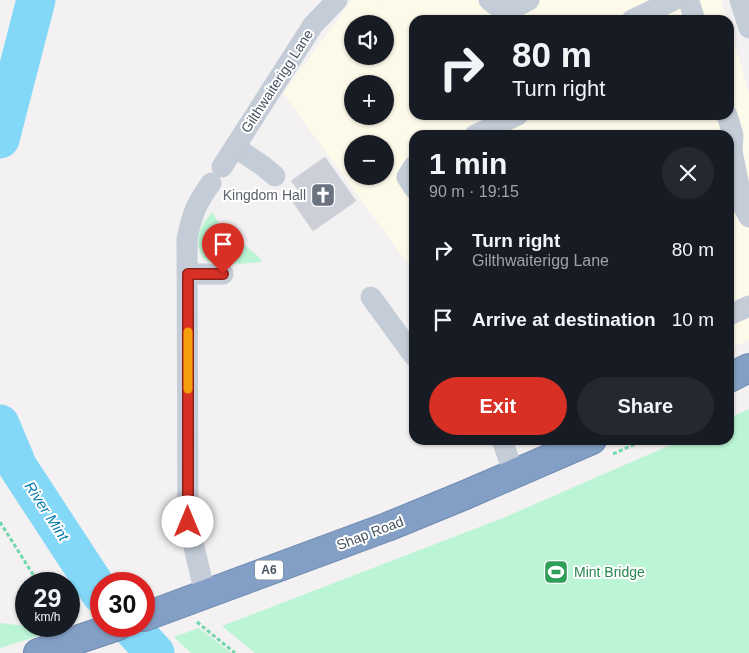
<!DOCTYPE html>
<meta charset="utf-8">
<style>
:root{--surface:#171b24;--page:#242831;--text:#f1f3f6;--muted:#9ea1a6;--accent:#d93025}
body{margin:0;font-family:Helvetica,sans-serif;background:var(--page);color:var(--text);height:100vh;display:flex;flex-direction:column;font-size:19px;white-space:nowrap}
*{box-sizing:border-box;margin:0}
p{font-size:16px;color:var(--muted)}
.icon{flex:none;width:28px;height:28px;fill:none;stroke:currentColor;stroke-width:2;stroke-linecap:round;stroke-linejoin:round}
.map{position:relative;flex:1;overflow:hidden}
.panel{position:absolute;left:409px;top:130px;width:325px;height:315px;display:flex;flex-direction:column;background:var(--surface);border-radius:15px;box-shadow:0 1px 4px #0004}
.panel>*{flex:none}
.top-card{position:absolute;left:409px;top:15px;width:325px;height:105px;border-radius:15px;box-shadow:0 1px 4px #0004;background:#171b24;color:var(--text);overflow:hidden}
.controls{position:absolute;left:344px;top:15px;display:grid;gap:10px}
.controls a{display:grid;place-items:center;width:50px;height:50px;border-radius:50%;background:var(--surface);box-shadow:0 1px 4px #0004;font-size:25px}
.speed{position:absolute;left:15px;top:572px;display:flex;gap:10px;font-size:25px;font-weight:700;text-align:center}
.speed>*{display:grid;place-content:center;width:65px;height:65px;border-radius:50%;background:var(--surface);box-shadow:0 1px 4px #0004;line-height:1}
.speed small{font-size:12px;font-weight:400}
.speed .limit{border:8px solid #d22;background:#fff;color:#111}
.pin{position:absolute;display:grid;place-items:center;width:42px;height:42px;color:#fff;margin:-51px -21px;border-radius:50% 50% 50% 0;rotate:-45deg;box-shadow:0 0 5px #0007}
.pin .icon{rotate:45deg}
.me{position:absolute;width:55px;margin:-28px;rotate:0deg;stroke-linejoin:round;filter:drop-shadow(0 0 4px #0008)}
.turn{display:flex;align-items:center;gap:18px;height:105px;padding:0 20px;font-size:22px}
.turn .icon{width:65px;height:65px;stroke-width:2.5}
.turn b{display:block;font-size:35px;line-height:42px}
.round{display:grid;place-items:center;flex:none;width:52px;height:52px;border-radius:26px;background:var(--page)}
.head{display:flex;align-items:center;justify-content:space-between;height:85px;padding:0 20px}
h1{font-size:30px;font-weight:600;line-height:38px}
.cta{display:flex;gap:10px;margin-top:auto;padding:10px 20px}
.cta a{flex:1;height:58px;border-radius:30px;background:var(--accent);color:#fff;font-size:20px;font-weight:600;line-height:58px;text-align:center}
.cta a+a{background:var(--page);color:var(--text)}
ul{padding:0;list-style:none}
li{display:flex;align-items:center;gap:15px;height:70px;padding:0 20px}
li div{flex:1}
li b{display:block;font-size:19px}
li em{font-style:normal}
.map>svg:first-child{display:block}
.commercial{fill:#fefaea;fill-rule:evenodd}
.green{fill:#bbf5d5}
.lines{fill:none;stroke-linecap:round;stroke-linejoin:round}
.river{stroke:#83d8f7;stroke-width:39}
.building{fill:#cccfd7;stroke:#d4d6dd}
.highway-casing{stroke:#6e8ab1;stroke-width:30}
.path{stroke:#6ed8aa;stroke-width:3;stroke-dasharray:4 2.5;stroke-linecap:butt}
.minor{stroke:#c3ccd7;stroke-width:21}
.highway{stroke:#839fc5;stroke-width:28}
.route-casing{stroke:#8d1f18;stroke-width:12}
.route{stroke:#d93025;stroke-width:9}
.slow{stroke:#f59e0b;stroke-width:9}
.labels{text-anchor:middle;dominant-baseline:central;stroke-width:4;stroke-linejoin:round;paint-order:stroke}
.shield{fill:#fff;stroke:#7e8790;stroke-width:1}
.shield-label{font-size:12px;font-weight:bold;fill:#465361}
.street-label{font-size:14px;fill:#465361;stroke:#fff}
.worship-label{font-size:14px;fill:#5b616d;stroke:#fff;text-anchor:end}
.leisure-label{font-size:14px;fill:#27864d;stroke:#fff;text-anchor:start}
.water-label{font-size:15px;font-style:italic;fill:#027ba9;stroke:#fff}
</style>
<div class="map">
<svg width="749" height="653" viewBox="0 0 749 653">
<rect width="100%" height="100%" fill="#f3f1f1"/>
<path class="commercial" d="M352,0H377L379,1L380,0H721L727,20H414V115H729V25L749,94V340L729,349V135H414V272L283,93ZM352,24H385V56H352ZM352,84H385V116H352ZM352,144H385V176H352Z"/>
<g class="green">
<path d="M212,212L218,222L259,257L262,262C250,263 217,267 207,261C202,258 200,253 199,248C196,232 203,224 212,212Z"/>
<polygon points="749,409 749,653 255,653 222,626 503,518 682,440 729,440 729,418"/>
<polygon points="0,623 26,626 56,626 57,630 0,648"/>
<polygon points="199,628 231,653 191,653 174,637"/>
</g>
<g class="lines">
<g class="river">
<polyline points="0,139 36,0"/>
<polyline points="0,424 18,467 101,594"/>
<polyline points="130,626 155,653"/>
</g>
</g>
<polygon class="building" points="325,157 356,201 313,231 290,198 299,191 291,181"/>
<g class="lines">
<defs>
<g id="highway">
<polyline points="729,378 749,368"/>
<polyline points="144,617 387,527 465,495 592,440"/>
<polyline points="38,653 118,626"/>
</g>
</defs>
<use href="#highway" class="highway-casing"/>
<g class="path">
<polyline points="613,454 644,440"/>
<polyline points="0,522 39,584"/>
<polyline points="197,622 235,653"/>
</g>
<g class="minor">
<polyline points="489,0 497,6 514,8 529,0"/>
<polyline points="686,0 689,2 695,20"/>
<polyline points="740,0 749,28"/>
<polyline points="632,20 674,0"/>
<polyline points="727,115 733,135 732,151 743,206 749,217"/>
<polyline points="475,135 518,115"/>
<polyline points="235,147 263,166 275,176"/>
<polyline points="414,166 407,177 414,188"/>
<polyline points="222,167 313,25 337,0"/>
<polyline points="188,274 223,274"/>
<polyline points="371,297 414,356"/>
<polyline points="729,315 749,306"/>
<polyline points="502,440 514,474"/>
<path d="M205,593L188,522L187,239C192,214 196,204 211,183"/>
</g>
<use href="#highway" class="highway"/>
</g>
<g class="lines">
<defs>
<polyline id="route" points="188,522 188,274 223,274"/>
</defs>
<use href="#route" class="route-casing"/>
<use href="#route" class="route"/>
<polyline class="slow" points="188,332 188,389"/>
</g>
<defs>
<symbol id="church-square" viewBox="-11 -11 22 22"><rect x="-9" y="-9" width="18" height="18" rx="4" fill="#6b7280" stroke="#fff"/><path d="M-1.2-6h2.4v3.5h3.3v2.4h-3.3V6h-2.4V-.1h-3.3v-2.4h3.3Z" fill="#fff"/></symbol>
<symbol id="stadium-square" viewBox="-11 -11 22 22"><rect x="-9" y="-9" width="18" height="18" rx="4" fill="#2e9e5b" stroke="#fff"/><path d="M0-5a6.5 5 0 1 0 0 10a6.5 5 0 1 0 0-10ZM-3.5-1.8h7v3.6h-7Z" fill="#fff"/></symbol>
</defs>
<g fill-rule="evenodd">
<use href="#church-square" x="309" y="181" width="28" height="28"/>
<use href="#stadium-square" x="542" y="558" width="28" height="28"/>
</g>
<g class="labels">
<rect class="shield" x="255" y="560.5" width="28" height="19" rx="4"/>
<g class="shield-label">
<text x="269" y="570">A6</text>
</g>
<g class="street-label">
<text transform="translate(277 81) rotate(-57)">Gilthwaiterigg Lane</text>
<text transform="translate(370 533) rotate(-21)">Shap Road</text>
</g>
<g class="worship-label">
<text x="306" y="195">Kingdom Hall</text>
</g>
<g class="leisure-label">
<text x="574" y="572">Mint Bridge</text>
</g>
<g class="water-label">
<text transform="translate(47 511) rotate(57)">River Mint</text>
</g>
</g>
</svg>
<div class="controls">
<a><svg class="icon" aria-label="sound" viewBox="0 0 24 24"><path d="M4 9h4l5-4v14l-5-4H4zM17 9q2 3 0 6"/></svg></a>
<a>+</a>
<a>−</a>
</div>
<div class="speed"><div>29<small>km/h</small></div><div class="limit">30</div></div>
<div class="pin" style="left:223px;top:274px;background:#d93025"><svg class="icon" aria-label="arrive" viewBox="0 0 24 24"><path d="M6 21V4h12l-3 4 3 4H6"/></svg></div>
<svg class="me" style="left:188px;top:522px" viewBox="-20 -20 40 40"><circle r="19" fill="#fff"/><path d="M0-13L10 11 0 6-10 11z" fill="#d93025"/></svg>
<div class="top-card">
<div class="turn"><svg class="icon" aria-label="right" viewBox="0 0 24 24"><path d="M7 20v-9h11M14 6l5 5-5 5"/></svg><div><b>80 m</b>Turn right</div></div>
</div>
<section class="panel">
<div class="head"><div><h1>1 min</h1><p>90 m · 19:15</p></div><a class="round"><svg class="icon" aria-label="close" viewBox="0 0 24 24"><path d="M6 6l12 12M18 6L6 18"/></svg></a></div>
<ul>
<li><svg class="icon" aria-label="right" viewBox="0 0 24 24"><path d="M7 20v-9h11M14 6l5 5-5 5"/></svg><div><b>Turn right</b><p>Gilthwaiterigg Lane</p></div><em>80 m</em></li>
<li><svg class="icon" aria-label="arrive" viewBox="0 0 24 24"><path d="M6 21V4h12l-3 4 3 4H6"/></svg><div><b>Arrive at destination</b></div><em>10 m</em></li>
</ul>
<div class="cta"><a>Exit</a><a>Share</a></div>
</section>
</div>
